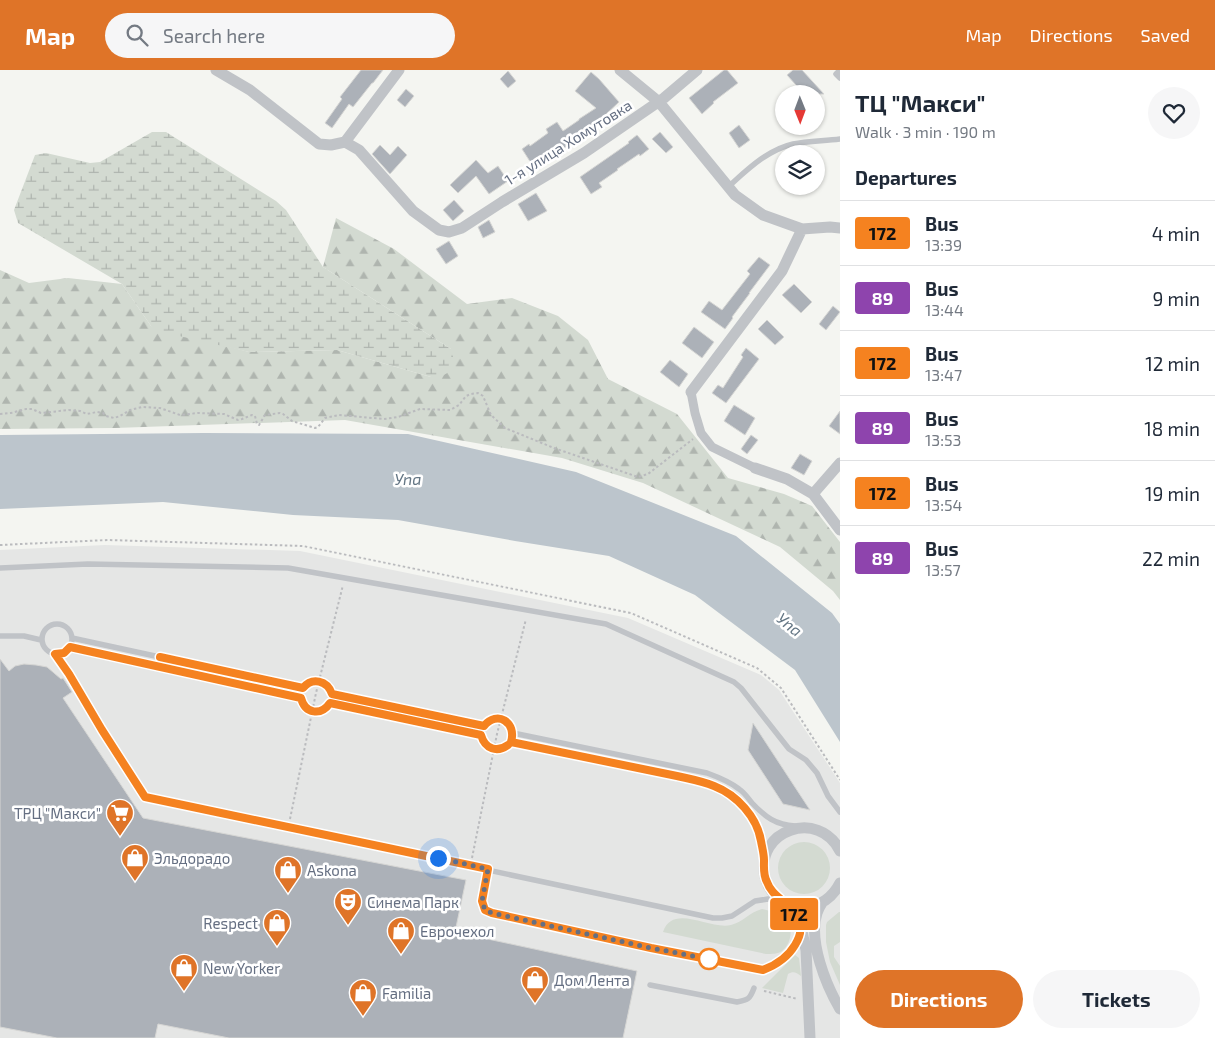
<!DOCTYPE html>
<html lang="en">
<head>
<meta charset="utf-8">
<style>
  :root { --surface:#fff; --page:#f6f6f7; --text:#1f2937; --muted:#747a83; --line:#e0e1e3; --accent:#df7428 }
  body { margin:0; font-family:"Exo 2",sans-serif; background:var(--page); color:var(--text); height:100vh; display:flex; flex-direction:column; font-size:19px; white-space:nowrap }
  * { box-sizing:border-box; margin:0 }
  p { font-size:16px; color:var(--muted) }
  .icon { flex:none; width:28px; height:28px; fill:none; stroke:currentColor; stroke-width:2; stroke-linecap:round; stroke-linejoin:round }
  .map { position:relative; flex:1; overflow:hidden }
  .sheet { display:flex; flex-direction:column; background:var(--surface); width:375px }
  .sheet>* { flex:none }
  .badge { padding:0 10px; border-radius:4px; font-size:18px; line-height:32px }
  .needle { width:32px; rotate:179deg }
  .fabs { position:absolute; left:775px; top:15px; display:grid; gap:10px }
  .fabs a { display:grid; place-items:center; width:50px; height:50px; border-radius:50%; background:var(--surface); box-shadow:0 1px 4px #0004; font-size:25px }
  .you { position:absolute; width:25px; height:25px; margin:-12px; border:4px solid #fff; border-radius:50%; background:#1a73e8; box-shadow:0 0 0 8px #1a73e833 }
  .map>.badge { position:absolute; translate:-50% -50%; box-shadow:0 0 0 2px #fff }
  h2 { padding:0 15px; font-size:19px; line-height:45px }
  .round { display:grid; place-items:center; flex:none; width:52px; height:52px; border-radius:26px; background:var(--page) }
  .summary { display:flex; align-items:center; justify-content:space-between; height:85px; padding:0 15px }
  h1 { font-size:24px; font-weight:700; line-height:38px }
  .cta { display:flex; gap:10px; margin-top:auto; padding:10px 15px }
  .cta a { flex:1; height:58px; border-radius:30px; background:var(--accent); color:#fff; font-size:20px; font-weight:700; line-height:58px; text-align:center }
  .cta a+a { background:var(--page); color:var(--text) }
  ul { padding:0; list-style:none }
  li { display:flex; align-items:center; gap:15px; height:65px; padding:0 15px; border-top:1px solid var(--line) }
  li div { flex:1 }
  li b { display:block; font-size:19px }
  li em { font-style:normal }
  li .badge { min-width:55px; font-weight:700; text-align:center }
  header { display:flex; align-items:center; gap:30px; box-sizing:border-box; height:70px; padding:0 25px; background:var(--accent); color:#fff }
  header strong { font-size:24px }
  nav { display:flex; gap:28px; margin-inline-start:auto; font-size:18px }
  .search { width:350px; height:45px; background:var(--page); display:flex; align-items:center; gap:12px; box-sizing:border-box; padding:0 18px; border-radius:28px; color:var(--muted); font-size:19px }
  main { display:flex; flex:1; min-height:0 }
  .map>svg:first-child { display:block }
  .built { fill:#e5e6e5 }
  .grass { fill:#d3dad1 }
  .forest { fill:url(#forest-firs) }
  .wetland { fill:url(#wetland-marsh) }
  .water { fill:#bcc5cc }
  .building { fill:#acb1b8; stroke:#d6d6d4 }
  .lines { fill:none; stroke-linecap:round; stroke-linejoin:round }
  .path { stroke:#babbbe; stroke-width:2; stroke-dasharray:2.5 2.5; stroke-linecap:butt }
  .service { stroke:#c0c3c7; stroke-width:5.5 }
  .pedestrian { stroke:#c0c3c7; stroke-width:9 }
  .minor { stroke:#c0c3c7; stroke-width:11 }
  .line-casing { stroke:#fff; stroke-width:11 }
  .line { stroke:#f58220; stroke-width:8 }
  .walk { stroke:#656f82; stroke-width:5; stroke-dasharray:0 9 }
  .stop-dot { fill:#fff; stroke:#f58220; stroke-width:2.5 }
  .labels { text-anchor:middle; dominant-baseline:central; stroke-width:5; stroke-linejoin:round; paint-order:stroke }
  .street-label { font-size:15px; fill:#656f82; stroke:#fff }
  .poi-label { font-size:15px; fill:#656f82; stroke:#fff; text-anchor:start }
  .water-label { font-size:16px; font-style:italic; fill:#657785; stroke:#fff }
</style>
</head>
<body>
<header>
<strong>Map</strong>
<div class="search"><svg class="icon" aria-label="search" viewBox="0 0 24 24"><circle cx="10" cy="10" r="6"/><path d="M15 15l6 6"/></svg>Search here</div>
<nav><a>Map</a><a>Directions</a><a>Saved</a></nav>
</header>
<main>
<div class="map">
<svg width="840" height="968" viewBox="0 0 840 968">
  <defs>
    <pattern id="forest-firs" width="22" height="20" patternUnits="userSpaceOnUse" patternTransform="scale(1.25)"><rect width="22" height="20" fill="#d3dad1"/><path d="M5 1l3.5 6h-7zM16 11l3.5 6h-7z" fill="#afb5af"/></pattern>
    <pattern id="wetland-marsh" width="20" height="14" patternUnits="userSpaceOnUse" patternTransform="scale(1.25)"><rect width="20" height="14" fill="#d3dad1"/><path d="M1 5h8M5 5V1M11 12h8M15 12V8" fill="none" stroke="#afb5af"/></pattern>
  </defs>
  <rect width="100%" height="100%" fill="#f4f5f1"/>
  <path class="built" d="M 105,475 L 300,481 L 628,548 L 761,605 L 779,620 L 840,713 L 840,968 L 0,968 L 0,480 Z"/>
  <path class="grass" d="M778 798a26 26 0 1 1 52 0a26 26 0 1 1-52 0Z
    M 762,839 C 771,841 782,844 787,852 C 794,860 790,875 782,881 C 778,884 772,884 766,884 L 663,862 C 673,833 709,860 731,855 C 743,852 750,842 762,839 Z
    M 839,842 L 840,842 L 840,872 L 834,876 L 834,887 L 840,896 L 840,915 L 830,892 L 826,872 L 826,855 L 827,852 Z
    M 795,885 L 799,888 L 801,906 C 796,902 793,901 788,904 L 783,923 L 762,918 Z"/>
  <path class="forest" d="M 336,148 L 394,179 L 467,234 L 512,228 L 558,246 L 588,270 L 608,309 L 677,344 L 728,408 L 784,424 L 812,436 L 840,472 L 840,530 L 833,521 L 780,477 L 643,413 L 562,388 L 345,350 L 115,358 L 0,359 L 0,200 L 29,213 L 68,208 L 122,214 L 151,256 L 249,282 L 337,280 L 431,307 L 451,279 L 323,197 Z"/>
  <path class="wetland" d="M 152,62 L 166,62 L 276,131 L 286,140 L 323,197 L 451,279 C 458,298 449,307 431,307 L 337,280 L 249,282 L 157,261 L 151,256 L 122,214 L 18,153 L 14,140 L 35,85 L 46,83 L 90,93 L 100,92 Z"/>
  <path class="water" d="M 204,363 L 408,364 L 576,402 L 736,466 L 832,543 L 840,554 L 840,672 L 795,600 L 695,525 L 609,486 L 515,471 L 398,450 L 293,445 L 163,432 L 0,439 L 0,365 Z"/>
  <path class="building" d="M 361,0 L 383,0 L 373,13 L 372,13 L 353,37 L 349,34 L 332,58 L 325,53 L 342,29 L 340,27 Z
    M 724,0 L 727,0 L 738,13 L 713,32 L 714,33 L 702,44 L 689,28 Z
    M 793,0 L 802,0 L 824,24 L 804,24 L 787,5 Z
    M 508,1 L 516,11 L 508,18 L 500,9 Z
    M 591,2 L 599,9 L 619,32 L 601,49 L 602,51 L 583,62 L 584,65 L 560,81 L 559,78 L 546,88 L 544,85 L 531,93 L 522,79 L 529,74 L 530,76 L 548,63 L 546,59 L 557,52 L 563,61 L 579,50 L 579,49 L 596,38 L 575,21 Z
    M 406,19 L 414,26 L 405,37 L 397,30 Z
    M 739,55 L 750,70 L 739,78 L 729,63 Z
    M 660,62 L 673,77 L 666,83 L 652,69 Z
    M 637,65 L 649,79 L 640,86 L 639,84 L 617,99 L 618,100 L 599,113 L 602,117 L 591,124 L 580,107 L 629,73 L 628,72 Z
    M 380,75 L 390,85 L 398,76 L 407,85 L 390,104 L 372,84 Z
    M 476,90 L 488,103 L 498,96 L 508,111 L 489,124 L 476,106 L 458,123 L 450,115 Z
    M 536,123 L 547,141 L 528,151 L 518,134 Z
    M 454,130 L 464,141 L 453,151 L 443,140 Z
    M 489,150 L 495,162 L 483,168 L 478,157 Z
    M 449,171 L 458,186 L 446,194 L 436,179 Z
    M 759,187 L 770,195 L 749,223 L 750,223 L 732,247 L 733,248 L 725,259 L 701,242 L 709,231 L 722,240 L 750,204 L 747,201 Z
    M 794,214 L 812,232 L 801,243 L 782,225 Z
    M 833,236 L 840,242 L 826,260 L 819,254 Z
    M 767,250 L 784,267 L 775,275 L 758,259 Z
    M 694,257 L 714,272 L 702,288 L 682,273 Z
    M 746,278 L 759,289 L 726,333 L 712,323 L 718,315 L 723,318 L 743,287 L 741,285 Z
    M 670,290 L 688,304 L 679,317 L 660,302 Z
    M 734,335 L 755,348 L 745,365 L 724,351 Z
    M 840,341 L 840,364 L 829,356 Z
    M 751,365 L 758,370 L 747,384 L 741,379 Z
    M 800,384 L 812,391 L 804,405 L 791,398 Z
    M 0,589 L 9,601 L 15,596 L 24,594 L 36,595 L 47,597 L 61,609 L 63,608 L 72,622 L 63,628 L 143,748 L 466,810 L 455,862 L 637,901 L 623,968 L 229,968 L 158,954 L 155,968 L 57,968 L 0,957 Z
    M 753,653 L 810,740 L 783,734 L 748,680 Z"/>
  <g class="lines">
    <path class="path" d="M 0,344 L 11,343 L 26,339 L 32,339 L 41,343 L 69,340 L 80,341 L 87,344 L 97,342 L 103,343 L 106,346 L 114,348 L 120,346 L 130,340 L 142,337 L 160,338 L 180,345 L 198,343 L 224,344 L 238,350 L 242,349 L 252,345 L 255,346 L 257,354 L 259,355 L 265,345 L 280,343 L 283,344 L 292,351 L 315,358 L 318,357 L 325,348 L 339,345 L 384,349 L 398,347 L 420,339 L 450,340 L 459,335 L 466,326 L 471,324 L 478,323 L 483,326 L 491,345 L 505,358 L 554,378 L 638,407 L 648,404 L 693,369
      M 0,475 L 108,470 L 303,476 L 631,543 L 757,598 L 781,618 L 840,710
      M 290,749 L 316,623 L 343,515
      M 472,788 L 497,664 L 526,549
      M 764,921 L 798,929"/>
    <path class="service" d="M 840,0 L 836,4 L 840,8
      M 728,117 C 747,100 767,80 793,74 C 808,71 825,71 840,69
      M 0,498 L 88,494 L 288,498 L 606,554 L 734,612 L 741,618 L 789,679 L 806,690 L 817,703 L 828,726 L 840,742
      M42 569a15 15 0 1 1 30 0a15 15 0 1 1-30 0Z
      M 0,566 L 24,566 L 41,570
      M 72,568 L 303,618
      M 70,577 L 301,628
      M 55,585 L 69,604 L 94,647 L 145,727 L 713,848 L 722,848 L 732,846 L 755,831 L 768,829 L 779,830
      M301 626a15 15 0 1 1 30 0a15 15 0 1 1-30 0Z
      M 332,624 L 483,656
      M 330,633 L 481,665
      M482 664a15 15 0 1 1 30 0a15 15 0 1 1-30 0Z
      M 513,663 L 707,703 C 718,707 729,711 739,719 C 744,722 748,728 752,733 C 765,747 776,755 795,756
      M 511,672 L 692,709 C 720,716 750,733 760,762 C 762,769 762,777 764,785
      M 488,799 L 482,831 L 485,841 L 492,843 L 651,878 L 763,900 C 780,894 794,881 800,863
      M 650,915 L 737,932 C 748,930 750,929 754,918"/>
    <path class="pedestrian" d="M 691,322 L 695,343 L 701,363 L 712,377 L 755,398"/>
    <path class="minor" d="M 216,0 L 250,20 L 319,74 L 331,75 L 345,72 L 359,80 L 413,141 L 439,160 L 449,162 L 462,158 L 502,132 L 584,83 L 664,28 L 697,0
      M 620,0 L 659,32 L 735,125 L 763,145 L 802,159 L 830,157 L 840,158
      M 345,72 L 399,0
      M 691,322 L 782,201 L 802,159
      M 755,398 L 787,409 L 813,424 L 840,460
      M 813,424 L 840,393
      M 840,781 C 819,738 754,760 765,807 C 767,814 771,821 776,826 C 784,833 793,837 804,837 C 820,837 833,827 840,813
      M 785,832 L 800,852 L 806,880 L 810,968
      M 822,833 C 820,836 818,840 817,843 C 808,871 826,915 840,939"/>
  </g>
  <g class="lines">
    <defs>
      <path id="line" d="M 160,587 L 303,618 C 312,607 327,610 332,624 L 484,656 C 497,640 517,652 511,672 L 677,706 C 690,709 702,711 714,716 C 737,725 757,747 761,771 C 762,777 764,784 764,790 C 764,798 763,805 767,812 C 770,821 777,826 784,832 C 787,834 789,838 791,841 C 801,854 804,860 795,875 C 788,887 776,895 763,900 L 651,878 L 492,843 L 485,840 L 482,831 L 488,799 L 145,727 L 102,660 L 69,604 L 55,584 L 64,583 L 70,577 L 301,628 C 305,644 321,646 330,633 L 481,665 C 485,679 497,683 508,675"/>
    </defs>
    <use href="#line" class="line-casing"/>
    <use href="#line" class="line"/>
    <path class="walk" d="M 438,788 L 488,799 L 482,831 L 485,840 L 492,843 L 651,878 L 709,889"/>
  </g>
  <defs>
    <symbol id="supermarket-pin" viewBox="-11 -11 22 30"><path d="M0 17L-7.5 6A9.5 9.5 0 1 1 7.5 6Z" fill="#df7428" stroke="#fff"/><path d="M-6-5.5h2.5l.6 2H6L4.5 2H-2.5L-4.4-4H-6ZM-1.5 3.2a1.3 1.3 0 1 0 .1 0ZM3 3.2a1.3 1.3 0 1 0 .1 0Z" fill="#fff"/></symbol>
    <symbol id="shop-pin" viewBox="-11 -11 22 30"><path d="M0 17L-7.5 6A9.5 9.5 0 1 1 7.5 6Z" fill="#df7428" stroke="#fff"/><path d="M-5-2.5h2.3a2.7 3.5 0 0 1 5.4 0H5L5.5 6h-11ZM-1.5-2.5h3a1.5 2.3 0 0 0-3 0Z" fill="#fff"/></symbol>
    <symbol id="theatre-pin" viewBox="-11 -11 22 30"><path d="M0 17L-7.5 6A9.5 9.5 0 1 1 7.5 6Z" fill="#df7428" stroke="#fff"/><path d="M-5-5.5Q0-4 5-5.5V0Q5 5 0 6Q-5 5-5 0ZM-3.3-2.5H-1v1.5H-3.3ZM1-2.5H3.3v1.5H1ZM-2.8 1Q0 5.5 2.8 1Z" fill="#fff"/></symbol>
  </defs>
  <g fill-rule="evenodd">
    <use href="#supermarket-pin" x="104" y="727" width="32" height="43"/>
    <use href="#shop-pin" x="119" y="772" width="32" height="43"/>
    <use href="#shop-pin" x="272" y="784" width="32" height="43"/>
    <use href="#theatre-pin" x="332" y="816" width="32" height="43"/>
    <use href="#shop-pin" x="261" y="837" width="32" height="43"/>
    <use href="#shop-pin" x="385" y="845" width="32" height="43"/>
    <use href="#shop-pin" x="168" y="882" width="32" height="43"/>
    <use href="#shop-pin" x="519" y="894" width="32" height="43"/>
    <use href="#shop-pin" x="347" y="907" width="32" height="43"/>
  </g>
  <circle class="stop-dot" cx="709" cy="889" r="10"/>
  <g class="labels">
    <g class="street-label">
      <text transform="translate(568 72) rotate(-32)">1-я улица Хомутовка</text>
    </g>
    <g class="poi-label">
      <text x="101" y="743" text-anchor="end">ТРЦ "Макси"</text>
      <text x="154" y="788">Эльдорадо</text>
      <text x="307" y="800">Askona</text>
      <text x="367" y="832">Синема Парк</text>
      <text x="258" y="853" text-anchor="end">Respect</text>
      <text x="420" y="861">Еврочехол</text>
      <text x="203" y="898">New Yorker</text>
      <text x="554" y="910">Дом Лента</text>
      <text x="382" y="923">Familia</text>
    </g>
    <g class="water-label">
      <text x="408" y="408">Упа</text>
      <text transform="translate(790 554) rotate(39)">Упа</text>
    </g>
  </g>
</svg>
<div class="fabs">
<a><svg class="needle" viewBox="-14 -14 28 28"><path d="M0-13l5 13h-10z" fill="#e53935"/><path d="M0 13l5-13h-10z" fill="#747a83"/></svg></a>
<a><svg class="icon" aria-label="layers" viewBox="0 0 24 24"><path d="M12 4l9 5-9 5-9-5zM3 14l9 5 9-5"/></svg></a>
</div>
<div class="you" style="left:438px;top:788px"></div>
<b class="badge" style="left:794px;top:844px;background:#f58220;color:#111">172</b>
</div>
<section class="sheet">
<div class="summary"><div><h1>ТЦ &quot;Макси&quot;</h1><p>Walk · 3 min · 190 m</p></div><a class="round"><svg class="icon" aria-label="heart" viewBox="0 0 24 24"><path d="M12 20l-8-8c-3-5 5-10 8-4 3-6 11-1 8 4z"/></svg></a></div>
<h2>Departures</h2>
<ul>
<li><span class="badge" style="background:#f58220;color:#111">172</span><div><b>Bus</b><p>13:39</p></div><em>4 min</em></li>
<li><span class="badge" style="background:#8e44ad;color:#fff">89</span><div><b>Bus</b><p>13:44</p></div><em>9 min</em></li>
<li><span class="badge" style="background:#f58220;color:#111">172</span><div><b>Bus</b><p>13:47</p></div><em>12 min</em></li>
<li><span class="badge" style="background:#8e44ad;color:#fff">89</span><div><b>Bus</b><p>13:53</p></div><em>18 min</em></li>
<li><span class="badge" style="background:#f58220;color:#111">172</span><div><b>Bus</b><p>13:54</p></div><em>19 min</em></li>
<li><span class="badge" style="background:#8e44ad;color:#fff">89</span><div><b>Bus</b><p>13:57</p></div><em>22 min</em></li>
</ul>
<div class="cta"><a>Directions</a><a>Tickets</a></div>
</section>
</main>
</body>
</html>
